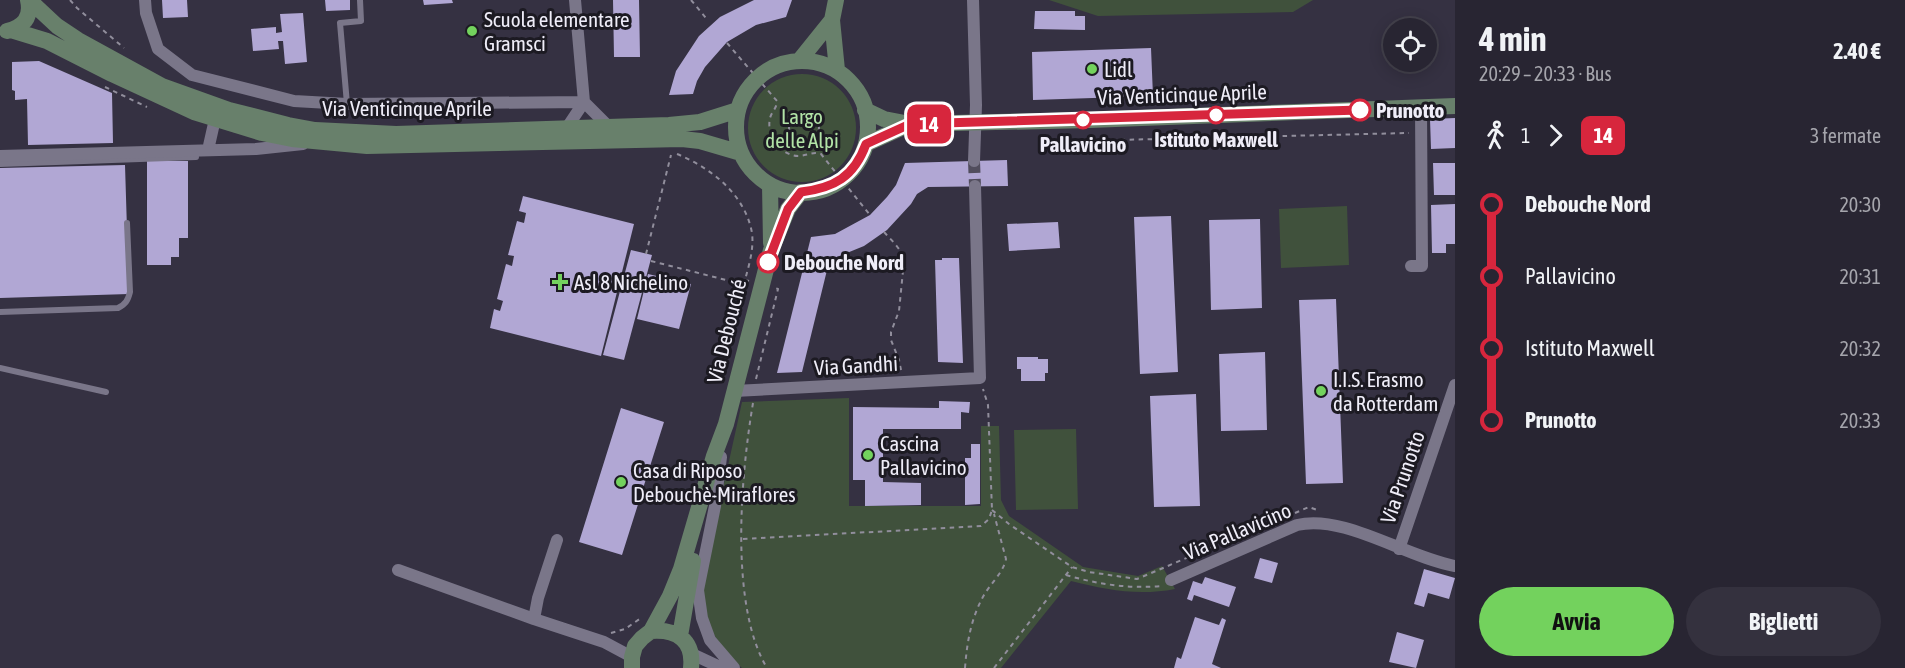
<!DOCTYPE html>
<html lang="it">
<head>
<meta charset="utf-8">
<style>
  :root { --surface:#282532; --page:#34313e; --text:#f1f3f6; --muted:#a5a5ac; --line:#44424d; --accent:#73d25d }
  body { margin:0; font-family:"Asap Condensed",sans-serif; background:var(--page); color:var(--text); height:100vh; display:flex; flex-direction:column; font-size:22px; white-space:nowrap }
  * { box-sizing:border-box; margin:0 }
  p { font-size:20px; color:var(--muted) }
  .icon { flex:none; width:33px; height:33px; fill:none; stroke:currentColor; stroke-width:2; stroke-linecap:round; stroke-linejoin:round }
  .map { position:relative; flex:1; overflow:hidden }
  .panel { display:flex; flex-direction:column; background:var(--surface); width:450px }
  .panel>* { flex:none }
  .badge { padding:0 12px; border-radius:9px; font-size:21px; line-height:39px }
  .controls { position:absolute; left:1383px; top:18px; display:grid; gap:12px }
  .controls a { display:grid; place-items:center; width:54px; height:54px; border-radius:50%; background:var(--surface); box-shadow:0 3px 15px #0003,0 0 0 2px var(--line); font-size:30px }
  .map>.badge { position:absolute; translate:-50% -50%; box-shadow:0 0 0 3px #fff }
  .legs { display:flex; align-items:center; gap:9px; height:66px; padding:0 24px; font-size:20px }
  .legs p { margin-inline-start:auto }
  .head { display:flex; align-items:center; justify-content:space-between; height:102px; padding:0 24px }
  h1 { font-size:33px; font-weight:700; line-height:45px }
  .primary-button { display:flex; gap:12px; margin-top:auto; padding:12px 24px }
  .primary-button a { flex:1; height:69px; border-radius:36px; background:var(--accent); color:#111; font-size:24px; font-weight:700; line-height:69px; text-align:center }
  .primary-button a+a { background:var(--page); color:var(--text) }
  ul { padding:0 24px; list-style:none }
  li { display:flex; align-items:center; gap:21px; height:72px; font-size:22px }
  li i { display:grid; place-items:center; width:9px; height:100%; margin:0 8px; background:currentColor }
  li i::after { content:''; width:15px; height:15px; margin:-8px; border:4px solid; border-radius:50%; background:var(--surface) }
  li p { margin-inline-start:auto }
  li:first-child i { background:linear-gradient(#0000 50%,currentColor 0) }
  li:last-child i { background:linear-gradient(currentColor 50%,#0000 0) }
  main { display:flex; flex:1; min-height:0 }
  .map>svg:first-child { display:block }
  .green { fill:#40513c }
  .building { fill:#b1a7d4 }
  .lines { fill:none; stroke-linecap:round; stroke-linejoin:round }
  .street-tunnel { stroke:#514d5d; stroke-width:12; stroke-dasharray:12 6; stroke-linecap:butt }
  .path { stroke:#918e9c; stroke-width:2; stroke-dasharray:4.5 4.5; stroke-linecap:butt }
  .lane { stroke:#7a7689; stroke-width:6 }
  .street { stroke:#7a7689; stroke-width:12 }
  .secondary { stroke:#68806b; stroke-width:16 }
  .line-1-casing { stroke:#fff; stroke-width:14 }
  .line-1 { stroke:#d7263d; stroke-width:9 }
  .poi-dot { fill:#73d25d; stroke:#1c1a22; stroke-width:2 }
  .stop-1-dot { fill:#fff; stroke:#d7263d; stroke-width:3 }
  .labels { text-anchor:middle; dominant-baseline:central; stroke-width:6; stroke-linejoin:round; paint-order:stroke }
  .poi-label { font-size:21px; fill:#efedf8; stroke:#1c1a22; text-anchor:start }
  .street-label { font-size:21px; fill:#efedf8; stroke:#1c1a22 }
  .stop-label { font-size:21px; font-weight:bold; fill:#efedf8; stroke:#1c1a22; text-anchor:start }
  .park-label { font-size:21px; fill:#b2e3a7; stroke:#1c1a22 }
</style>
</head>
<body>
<main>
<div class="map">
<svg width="1455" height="668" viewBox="0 0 1455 668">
  <rect width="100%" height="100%" fill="#353142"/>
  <path class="green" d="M 1049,0 L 1313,0 L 1293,12 L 1098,16 Z
    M748 128a54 54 0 1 1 108 0a54 54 0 1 1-108 0Z
    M 1347,206 L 1349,265 L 1281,268 L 1279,209 Z
    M 849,398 L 849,506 L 981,506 L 981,426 L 999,426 L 1001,500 L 1009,516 L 1083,567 L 1138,576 L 1162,566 L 1175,589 C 1139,596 1106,590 1071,581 L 1001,668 L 742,668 C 719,649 703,623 703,593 C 702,570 710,546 715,524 C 724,484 733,443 742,402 Z
    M 1076,429 L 1078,509 L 1016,510 L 1014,430 Z"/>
  <path class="building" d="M 162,0 L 187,0 L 188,17 L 163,18 Z
    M 325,0 L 350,0 L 350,10 L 326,11 Z
    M 423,0 L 452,0 L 453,3 L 424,5 Z
    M 613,0 L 639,0 L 640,57 L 614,57 Z
    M 754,0 L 792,0 L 786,17 L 756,25 L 727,42 L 705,67 L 697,81 L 693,94 L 669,95 L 676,71 L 699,36 L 720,17 Z
    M 1035,11 L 1075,11 L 1075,16 L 1085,16 L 1085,30 L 1034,29 Z
    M 303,13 L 307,62 L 285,64 L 283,41 L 278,41 L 279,49 L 253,51 L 251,29 L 276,27 L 276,33 L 282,32 L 280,14 Z
    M 1151,48 L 1153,96 L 1033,100 L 1032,52 Z
    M 39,61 L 112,93 L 113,143 L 28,145 L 27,99 L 15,100 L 15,91 L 12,90 L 12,62 Z
    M 1455,118 L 1455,148 L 1431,149 L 1430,119 Z
    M 1007,160 L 1008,186 L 928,187 L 917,194 L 911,204 L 887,230 L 864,246 L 837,257 L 828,266 L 802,372 L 777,373 L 811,237 L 835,234 L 870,215 L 887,197 L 896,185 L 905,163 Z
    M 147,161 L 188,161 L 188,238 L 179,238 L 179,257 L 171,257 L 171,265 L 147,265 Z
    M 1433,163 L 1455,163 L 1455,195 L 1434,195 Z
    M 125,165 L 129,294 L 0,298 L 0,168 Z
    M 523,196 L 634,224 L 601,356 L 490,328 L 494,309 L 500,311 L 503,301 L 497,299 L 506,264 L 512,266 L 514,256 L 508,255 L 517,221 L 524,223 L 526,213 L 519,211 Z
    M 1455,204 L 1455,244 L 1446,244 L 1446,253 L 1432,253 L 1431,205 Z
    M 1171,216 L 1178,372 L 1140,374 L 1134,217 Z
    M 1260,219 L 1262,308 L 1211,310 L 1209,220 Z
    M 1058,222 L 1060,248 L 1009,251 L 1007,224 Z
    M 631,250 L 652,255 L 624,360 L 603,355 Z
    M 942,258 L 959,258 L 963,363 L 938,362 L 935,260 L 942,260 Z
    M 648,274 L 691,284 L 679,329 L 637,319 Z
    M 1336,299 L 1343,483 L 1306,484 L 1299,300 Z
    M 1265,352 L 1267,430 L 1221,431 L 1219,354 Z
    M 1017,357 L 1038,357 L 1038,359 L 1048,359 L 1048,373 L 1045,373 L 1045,381 L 1021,381 L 1021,369 L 1017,369 Z
    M 1196,394 L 1200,506 L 1154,507 L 1150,396 Z
    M 939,401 L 970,402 L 969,413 L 961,412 L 961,429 L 883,429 L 883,482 L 921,483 L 921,505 L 865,506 L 865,480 L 853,480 L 853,407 L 939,408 Z
    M 621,408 L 664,422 L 622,555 L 579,542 Z
    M 971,444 L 980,444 L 980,504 L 965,505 L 965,458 L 971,458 Z
    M 1260,558 L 1278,563 L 1272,583 L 1254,578 Z
    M 1424,569 L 1455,578 L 1449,599 L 1428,593 L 1424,607 L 1414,604 Z
    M 1205,577 L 1236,587 L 1229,607 L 1194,595 L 1192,601 L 1187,599 L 1193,581 L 1202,584 Z
    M 1195,617 L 1219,625 L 1222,618 L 1226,620 L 1212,664 L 1221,668 L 1174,668 L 1177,657 L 1181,659 Z
    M 1397,632 L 1424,640 L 1416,668 L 1389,662 Z"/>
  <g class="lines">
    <path class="street-tunnel" d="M 974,161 L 975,186"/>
    <path class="path" d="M 70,0 L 77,8 L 124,48
      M 691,0 L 706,18
      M 727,43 L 777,101 C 777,108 772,111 770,118 C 766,136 780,155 798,156 C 806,156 813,151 821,154 L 870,215
      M 105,87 L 147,107
      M789 127a15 15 0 1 1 30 0a15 15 0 1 1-30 0Z
      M 775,144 L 790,135
      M 1068,151 L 1090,144 L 1117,140 L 1409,133
      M 677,154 C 711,168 745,194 752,233 C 754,249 749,265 745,280 L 749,281
      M 884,232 C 892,241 902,249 904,261 L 899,311 L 891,332 L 891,340 L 899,360 L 901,370
      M 646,254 L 671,155
      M 651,261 L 730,281
      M 756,379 L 778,289 L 775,288
      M 753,403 C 741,474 729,605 767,668
      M 992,510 L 1009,524 L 1072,567 L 1089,572 L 1137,579 L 1215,546
      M 1295,513 L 1309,507 L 1320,511
      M 743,539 L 981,526 L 989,519 L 992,510 L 988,405 L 983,389
      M 1066,575 C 1097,584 1128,589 1161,586
      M 611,633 L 625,629 L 641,618
      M 965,668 C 967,642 971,618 984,595 C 991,583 1003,573 1006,559 L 994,514
      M 994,668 L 1072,567"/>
    <path class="lane" d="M 347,104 L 340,23 L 361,21 L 360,0
      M 0,164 L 196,157 L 195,150
      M 0,312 L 118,308 C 126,304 128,300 130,292 L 127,223
      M 0,368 L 106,392"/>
    <path class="street" d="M 145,0 L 146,13 L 158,49 L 192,75 L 294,101 L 347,104 L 584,102
      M 575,0 L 584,102
      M 973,0 L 976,105 L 974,161
      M 584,102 L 609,127
      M 566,129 L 584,102
      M 208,150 L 215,119
      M 0,156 L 256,149 L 303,144
      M 1411,266 L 1422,266 L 1421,107
      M 734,391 L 980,378 L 975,186
      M 721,457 L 715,506 L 698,590 L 702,618 L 710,640 L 734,668
      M 557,540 L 538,598 L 534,619 L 604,642 L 632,657
      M 1399,549 L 1455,385
      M 398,570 L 534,619
      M 1171,580 L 1297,525 C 1345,514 1405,557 1455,566
      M 692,654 L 722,668"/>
    <path class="secondary" d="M 29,0 L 57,26 L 78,40 L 162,86 L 229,110 L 288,125 L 315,130 L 396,134 L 669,125 L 700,122 L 738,110
      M 836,0 L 832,20 L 837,70
      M 11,30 L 47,41 L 112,74 L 194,112 L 262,133 L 292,139 L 367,146 L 682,139 L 700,141 L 741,153
      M 7,31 C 23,27 32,18 28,0
      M 799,61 L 832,20
      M736 127a66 66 0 1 1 132 0a66 66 0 1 1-132 0Z
      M 865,110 L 884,119 L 910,124 L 1090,120 L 1455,106
      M 866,144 L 910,124
      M 770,185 L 771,243
      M 651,631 C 678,629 694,641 691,668
      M 680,636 L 693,561
      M 632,668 L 632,657 L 635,646 L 642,638 L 651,631 L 670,596 L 681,569 L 714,456 L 726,424 L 771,250 L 788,209 L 801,192"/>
  </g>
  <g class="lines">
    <defs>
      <path id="line-1" d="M 768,262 L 788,209 L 801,192 C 834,188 854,177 866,144 L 910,124 L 1360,110"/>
    </defs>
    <use href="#line-1" class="line-1-casing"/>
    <use href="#line-1" class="line-1"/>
  </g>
  <g class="poi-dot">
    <circle cx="472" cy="31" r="6"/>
    <circle cx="1092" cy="69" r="6"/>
    <path d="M557 273h6v6h6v6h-6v6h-6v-6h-6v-6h6z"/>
    <circle cx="1321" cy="391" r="6"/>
    <circle cx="868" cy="455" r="6"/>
    <circle cx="621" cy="482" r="6"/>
  </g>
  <g class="stop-1-dot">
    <circle cx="1360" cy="110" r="10"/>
    <circle cx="1216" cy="115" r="8"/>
    <circle cx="1083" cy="120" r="8"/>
    <circle cx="768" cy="262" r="10"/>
  </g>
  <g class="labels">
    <g class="poi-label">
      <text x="484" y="19">Scuola elementare<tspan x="484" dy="24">Gramsci</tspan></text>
      <text x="1104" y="69">Lidl</text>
      <text x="574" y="282">Asl 8 Nichelino</text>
      <text x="1333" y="379">I.I.S. Erasmo<tspan x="1333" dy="24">da Rotterdam</tspan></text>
      <text x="880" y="443">Cascina<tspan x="880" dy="24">Pallavicino</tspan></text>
      <text x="633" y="470">Casa di Riposo<tspan x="633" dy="24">Debouchè-Miraflores</tspan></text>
    </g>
    <g class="street-label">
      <text transform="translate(1182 94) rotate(-2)">Via Venticinque Aprile</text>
      <text x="407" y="108">Via Venticinque Aprile</text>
      <text transform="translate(726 331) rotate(-76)">Via Debouché</text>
      <text transform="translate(856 365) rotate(-3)">Via Gandhi</text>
      <text transform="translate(1402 477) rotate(-71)">Via Prunotto</text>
      <text transform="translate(1237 531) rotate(-23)">Via Pallavicino</text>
    </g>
    <g class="stop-label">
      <text x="1376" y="110">Prunotto</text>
      <text x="1216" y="139" text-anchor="middle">Istituto Maxwell</text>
      <text x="1083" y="144" text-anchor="middle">Pallavicino</text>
      <text x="784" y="262">Debouche Nord</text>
    </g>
    <g class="park-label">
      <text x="802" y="116">Largo<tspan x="802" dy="24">delle Alpi</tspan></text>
    </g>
  </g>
</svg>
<div class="controls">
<a><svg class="icon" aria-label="locate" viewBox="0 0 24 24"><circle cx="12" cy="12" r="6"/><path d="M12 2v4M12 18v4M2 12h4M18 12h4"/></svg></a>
</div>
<b class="badge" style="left:929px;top:124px;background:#d7263d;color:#fff">14</b>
</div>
<section class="panel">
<div class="head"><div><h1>4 min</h1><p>20:29 – 20:33 · Bus</p></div><b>2.40 €</b></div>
<div class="legs"><svg class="icon" aria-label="walk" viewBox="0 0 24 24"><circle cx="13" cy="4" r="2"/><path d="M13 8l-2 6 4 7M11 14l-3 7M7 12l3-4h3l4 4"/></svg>1<svg class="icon" aria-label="forward" viewBox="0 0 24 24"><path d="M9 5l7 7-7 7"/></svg><b class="badge" style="background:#d7263d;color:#fff">14</b><p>3 fermate</p></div>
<ul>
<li><i style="color:#d7263d"></i><b>Debouche Nord</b><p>20:30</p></li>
<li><i style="color:#d7263d"></i><span>Pallavicino</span><p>20:31</p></li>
<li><i style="color:#d7263d"></i><span>Istituto Maxwell</span><p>20:32</p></li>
<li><i style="color:#d7263d"></i><b>Prunotto</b><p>20:33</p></li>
</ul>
<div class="primary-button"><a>Avvia</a><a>Biglietti</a></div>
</section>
</main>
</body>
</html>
